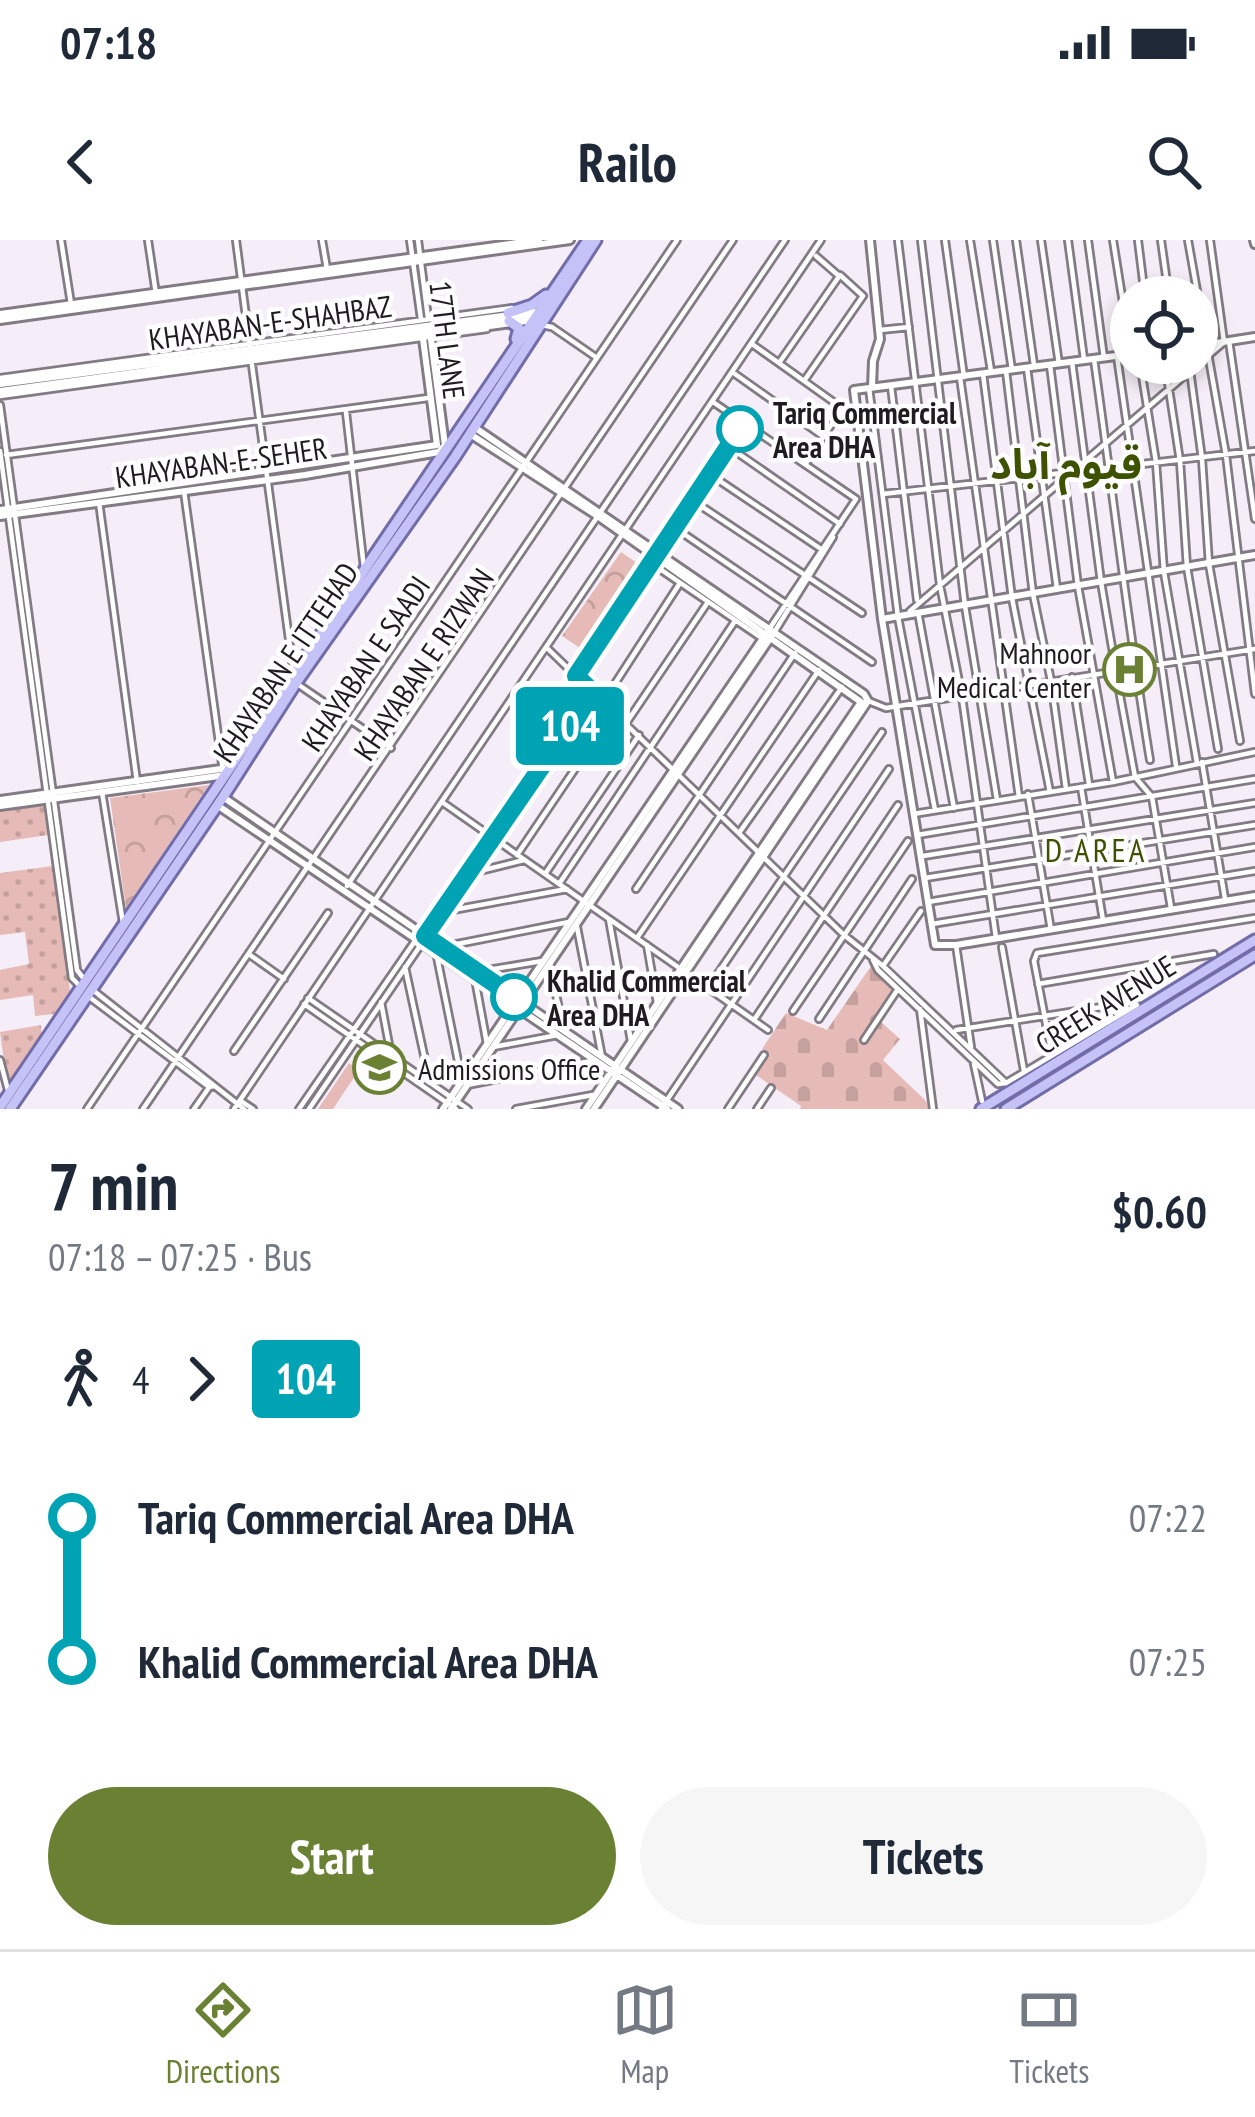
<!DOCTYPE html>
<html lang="en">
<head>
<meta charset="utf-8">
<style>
  :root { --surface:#fff; --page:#f6f6f7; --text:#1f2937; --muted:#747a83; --line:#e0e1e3; --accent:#6a8134 }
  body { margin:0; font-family:"PT Sans Narrow","Noto Sans Arabic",sans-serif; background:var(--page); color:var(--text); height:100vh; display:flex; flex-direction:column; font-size:45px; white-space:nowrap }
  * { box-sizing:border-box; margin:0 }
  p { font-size:39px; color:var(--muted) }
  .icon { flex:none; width:66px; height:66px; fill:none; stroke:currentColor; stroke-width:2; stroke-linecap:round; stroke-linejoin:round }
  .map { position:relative; height:869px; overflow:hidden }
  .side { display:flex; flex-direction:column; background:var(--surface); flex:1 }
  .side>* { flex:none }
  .badge { padding:0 24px; border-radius:9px; font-size:42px; line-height:78px }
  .controls { position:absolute; left:1110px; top:36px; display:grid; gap:24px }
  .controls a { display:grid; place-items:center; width:108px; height:108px; border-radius:50%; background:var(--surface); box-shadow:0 6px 18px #0003; font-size:60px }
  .map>.badge { position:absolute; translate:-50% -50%; box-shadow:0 0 0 6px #fff }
  .legs { display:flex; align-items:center; gap:18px; height:132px; padding:0 48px; font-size:39px }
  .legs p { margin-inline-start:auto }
  .headline { display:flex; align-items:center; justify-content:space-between; height:204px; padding:0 48px }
  h1 { font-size:66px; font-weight:800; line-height:90px }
  .cta { display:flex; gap:24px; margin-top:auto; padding:24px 48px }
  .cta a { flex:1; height:138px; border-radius:72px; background:var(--accent); color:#fff; font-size:48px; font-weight:800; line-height:138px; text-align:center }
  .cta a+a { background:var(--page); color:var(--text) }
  ul { padding:0 48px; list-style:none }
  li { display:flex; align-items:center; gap:42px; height:144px; font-size:45px }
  li i { display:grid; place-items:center; width:18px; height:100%; margin:0 15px; background:currentColor }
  li i::after { content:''; width:30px; height:30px; margin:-15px; border:9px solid; border-radius:50%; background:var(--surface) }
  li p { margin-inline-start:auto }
  li:first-child i { background:linear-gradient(#0000 50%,currentColor 0) }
  li:last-child i { background:linear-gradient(currentColor 50%,#0000 0) }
  .status { display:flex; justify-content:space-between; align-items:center; height:84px; padding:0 60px; background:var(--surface); direction:ltr }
  .status svg { height:33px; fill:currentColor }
  header { display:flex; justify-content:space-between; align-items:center; height:156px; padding:0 48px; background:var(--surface); font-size:54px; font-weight:800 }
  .menu { display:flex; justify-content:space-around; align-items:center; height:168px; border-top:3px solid var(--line); background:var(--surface); font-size:33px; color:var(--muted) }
  .menu a { display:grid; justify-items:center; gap:6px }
  .menu .active { color:var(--accent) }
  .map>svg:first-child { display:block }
  .grass { fill:#e6bbb7 }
  .forest { fill:url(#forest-crowns) }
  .cemetery { fill:url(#cemetery-stones) }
  .garden { fill:url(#garden-dots) }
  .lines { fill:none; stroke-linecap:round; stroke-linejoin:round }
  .minor-casing { stroke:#827b84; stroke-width:10 }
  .tertiary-casing { stroke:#827b84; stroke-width:12 }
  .secondary-casing { stroke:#827b84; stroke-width:14 }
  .primary-casing { stroke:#726da9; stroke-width:15 }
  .minor { stroke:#fff; stroke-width:4.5 }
  .tertiary { stroke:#fff; stroke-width:6 }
  .secondary { stroke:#fff; stroke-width:8 }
  .primary { stroke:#c5c2f8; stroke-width:9 }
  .line-1-casing { stroke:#fff; stroke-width:27 }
  .line-1 { stroke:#00a3b4; stroke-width:18 }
  .stop-1-dot { fill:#fff; stroke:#00a3b4; stroke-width:6 }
  .labels { text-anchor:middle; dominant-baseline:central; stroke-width:9; stroke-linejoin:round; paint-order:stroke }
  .street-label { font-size:30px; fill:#1f1c1f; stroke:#fefdff }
  .stop-label { font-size:30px; font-weight:bold; fill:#1f1c1f; stroke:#fefdff; text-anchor:start }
  .poi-label { font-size:30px; fill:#1f1c1f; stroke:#fefdff; text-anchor:end }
  .neighbourhood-label { font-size:33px; letter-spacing:3px; fill:#3e5100; stroke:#fefdff }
  .district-label { font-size:42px; font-weight:bold; fill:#3e5100; stroke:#fefdff }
</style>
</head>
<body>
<div class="status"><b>07:18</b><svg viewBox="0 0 49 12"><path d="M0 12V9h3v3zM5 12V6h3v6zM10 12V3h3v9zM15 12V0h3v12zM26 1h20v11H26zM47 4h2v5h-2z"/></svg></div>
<header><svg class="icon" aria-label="back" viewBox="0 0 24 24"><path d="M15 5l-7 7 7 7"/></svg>Railo<svg class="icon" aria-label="search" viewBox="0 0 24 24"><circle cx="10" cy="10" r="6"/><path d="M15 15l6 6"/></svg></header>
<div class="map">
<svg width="1255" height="869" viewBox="0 0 1255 869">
  <defs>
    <pattern id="forest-crowns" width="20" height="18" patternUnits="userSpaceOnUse" patternTransform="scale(3)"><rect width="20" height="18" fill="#e6bbb7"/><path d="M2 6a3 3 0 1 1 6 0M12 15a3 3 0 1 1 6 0" fill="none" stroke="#c5a09d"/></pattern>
    <pattern id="cemetery-stones" width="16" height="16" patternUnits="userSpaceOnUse" patternTransform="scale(3)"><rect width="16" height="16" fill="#e6bbb7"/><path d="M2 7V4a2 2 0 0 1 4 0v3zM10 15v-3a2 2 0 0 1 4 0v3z" fill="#c5a09d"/></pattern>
    <pattern id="garden-dots" width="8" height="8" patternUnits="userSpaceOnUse" patternTransform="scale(3)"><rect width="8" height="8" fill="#e6bbb7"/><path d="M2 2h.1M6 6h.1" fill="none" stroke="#c5a09d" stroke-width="1.8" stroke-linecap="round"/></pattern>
  </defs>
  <rect width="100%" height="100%" fill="#f5edf7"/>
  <path class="grass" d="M 349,823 L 359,830 L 333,869 L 318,869 Z"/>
  <path class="forest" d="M 621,312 L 640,325 L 583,410 L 562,396 Z
    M 209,545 L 126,668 L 110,558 Z"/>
  <path class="cemetery" d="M 871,726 L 895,750 L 863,800 L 867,802 L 880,781 L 900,799 L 883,820 L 926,861 L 929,869 L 800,869 L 801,866 L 756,835 L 769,814 L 762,809 L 786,773 L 827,790 Z"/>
  <path class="garden" d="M 44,565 L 48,595 L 0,602 L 0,571 Z
    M 53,626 L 70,751 L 54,774 L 35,776 L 33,755 L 0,760 L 0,730 L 29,724 L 25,692 L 0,695 L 0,633 Z
    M 41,785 L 42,798 L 8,850 L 0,792 Z"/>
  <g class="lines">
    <defs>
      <path id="minor" d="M 61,0 L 71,64
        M 148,0 L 156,54
        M 236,0 L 250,107
        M 322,0 L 327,29
        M 410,0 L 421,79
        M 418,0 L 428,78
        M 898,0 L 940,345 L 962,457 L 996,698
        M 921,0 L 965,366 L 997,560
        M 945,0 L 964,137
        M 970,0 L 991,131
        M 993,0 L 1012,130
        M 1016,0 L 1034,125
        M 1041,0 L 1059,124
        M 1068,0 L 1084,119
        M 1088,0 L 1104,118
        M 1113,0 L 1131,113
        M 1138,0 L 1145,57
        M 1161,0 L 1169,57
        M 1188,0 L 1226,215 L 1255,454
        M 816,16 L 839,36
        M 541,85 L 552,87 L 597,118
        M 880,90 L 909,87
        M 1229,101 L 1255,279
        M 752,104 L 842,168 L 807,222
        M 1117,116 L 1176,526
        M 1094,119 C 1113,253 1128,387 1150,520
        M 1072,122 L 1101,342 L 1121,461 L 1135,537 L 1152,557 L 1171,668
        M 779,123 L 840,35 L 863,56 L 804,141
        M 1140,123 L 1156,222 L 1164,332 L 1197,523
        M 1165,123 L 1180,221 L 1187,327 L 1218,509
        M 1189,123 L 1202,219 L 1209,324 L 1240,501
        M 252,125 L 293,429
        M 1050,125 L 1078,346 L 1113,542
        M 1027,128 L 1057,349
        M 1006,131 L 1033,354 L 1051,441 L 1066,549
        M 735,134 L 824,197
        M 983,134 L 1012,358 L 1050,552
        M 960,137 L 1019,557
        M 0,138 L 512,68
        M 891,146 L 917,360
        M 869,148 L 898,377 L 935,570
        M 0,156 L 487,89
        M 713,162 L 856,259 L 770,388
        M 0,165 L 77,730 L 84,739
        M 346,172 L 364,328
        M 729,207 L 840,284
        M 0,211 L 72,738 L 81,747
        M 6,215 L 428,158
        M 1073,232 L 1255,211
        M 711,235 L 821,309
        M 184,251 L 223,531
        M 883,254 L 1062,233
        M 692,260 L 862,373
        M 99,262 L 137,542
        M 678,290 L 872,422
        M 654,325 L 763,399
        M 910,371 L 1224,102 L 1210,0
        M 918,372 L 954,568
        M 775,391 L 833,297
        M 546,407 L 844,695 L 883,726 L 1006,843
        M 572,432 L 740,183
        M 576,436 L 745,183
        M 1072,437 L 1089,544
        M 296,443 L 391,508
        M 605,459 L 680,343
        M 866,460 L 886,468 L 1255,409
        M 627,482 L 708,362
        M 1202,522 L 1225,659
        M 1081,547 L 1103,680
        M 102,552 L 123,683
        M 1028,554 L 1051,690
        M 442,562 L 768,790
        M 913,574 L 1113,542 L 1255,512
        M 739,593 L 842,447
        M 917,595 L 1255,539
        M 517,615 L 614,471
        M 923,616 L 1255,563
        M 472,633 L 524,620
        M 545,634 L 639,495
        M 925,638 L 1255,585
        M 559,644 L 735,381
        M 347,646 L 785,0
        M 636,649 L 795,413
        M 928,662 L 1255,607
        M 442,672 L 567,649
        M 609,679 L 631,801
        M 932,684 L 1255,631
        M 577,687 L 602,817
        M 637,698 L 819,430
        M 647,705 L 657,763
        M 956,705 L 971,807
        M 442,707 L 569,682
        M 1002,707 L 1024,831
        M 436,712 L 462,841
        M 250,715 L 284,739
        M 873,720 L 878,730 L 998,844 L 1006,843
        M 550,724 L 563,789
        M 883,726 L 921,671
        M 405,727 L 430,843
        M 476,732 L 542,721
        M 475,739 L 487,804
        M 1038,744 L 1214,714
        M 708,748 L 882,492
        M 94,751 L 244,869
        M 88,756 L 209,847 L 214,846
        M 308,758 L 468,869
        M 381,762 L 391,815
        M 304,764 L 456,869
        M 920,769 L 933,869
        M 793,771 L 908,601
        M 1072,772 L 1078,799
        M 819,779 L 912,639
        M 754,780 L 898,565
        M 956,790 L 1133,762 L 1137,765
        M 864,800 L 898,749
        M 493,807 L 558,795
        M 234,811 L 328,673
        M 1052,815 L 1034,721 L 1037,713 L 1255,678
        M 0,820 L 9,854
        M 974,824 L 982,861
        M 1006,843 L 1135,766
        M 467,845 L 591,821
        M 241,861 L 253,869
        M 87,869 L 677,0
        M 143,869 L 733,0
        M 194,869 L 208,849
        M 234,869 L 821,0
        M 299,869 L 589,449
        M 309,869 L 593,452
        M 516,869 L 593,855
        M 661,869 L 889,529
        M 728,869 L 764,815
        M 757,869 L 771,848"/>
      <path id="tertiary" d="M 870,0 L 880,99 L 873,121 L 872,147
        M 1254,0 L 1255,4
        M 0,74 L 539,0
        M 0,80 L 570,0
        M 422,91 L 437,205
        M 1197,106 L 1255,97
        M 1131,114 L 854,150 L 882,379 L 935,705 L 956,705 L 1255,656
        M 474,187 L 864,454 L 868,461 L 594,869
        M 470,194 L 599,277 L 861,462 L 586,869
        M 0,270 L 437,205
        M 0,276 L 305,235 L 439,212 L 445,205 L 430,92
        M 882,379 L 1255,315
        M 223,557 L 678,869
        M 0,560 L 228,528
        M 217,565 L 667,869
        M 0,566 L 226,535
        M 443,869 L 768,391
        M 451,869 L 773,394"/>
      <path id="secondary" d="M 0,143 L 540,72
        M 0,152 L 533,79"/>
      <path id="primary" d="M 508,73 L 532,65 L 546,55
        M 509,81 L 519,88 L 516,99
        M 0,867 L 588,0
        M 10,869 L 223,557 L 296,443 L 455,217 L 596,0
        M 981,869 L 1255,700
        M 1006,869 L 1255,715"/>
    </defs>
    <use href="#minor" class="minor-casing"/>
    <use href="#tertiary" class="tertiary-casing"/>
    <use href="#secondary" class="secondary-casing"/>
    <use href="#primary" class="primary-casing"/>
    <use href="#minor" class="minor"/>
    <use href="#tertiary" class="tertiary"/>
    <use href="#secondary" class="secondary"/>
    <use href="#primary" class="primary"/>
  </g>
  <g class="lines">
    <defs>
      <path id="line-1" d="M 514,757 L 425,696 L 593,452 L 576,436 L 740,189"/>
    </defs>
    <use href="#line-1" class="line-1-casing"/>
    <use href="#line-1" class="line-1"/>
  </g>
  <defs>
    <symbol id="hospital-ring" viewBox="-11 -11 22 22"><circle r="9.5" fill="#fefdff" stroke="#6a8134" stroke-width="1.5"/><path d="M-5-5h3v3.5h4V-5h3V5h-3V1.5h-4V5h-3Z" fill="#6a8134"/></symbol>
    <symbol id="university-ring" viewBox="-11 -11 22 22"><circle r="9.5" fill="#fefdff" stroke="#6a8134" stroke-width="1.5"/><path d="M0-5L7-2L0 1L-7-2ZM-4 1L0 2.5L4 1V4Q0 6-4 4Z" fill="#6a8134"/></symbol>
  </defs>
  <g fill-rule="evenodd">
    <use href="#hospital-ring" x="1100" y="400" width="59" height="59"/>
    <use href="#university-ring" x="350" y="798" width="59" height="59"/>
  </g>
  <g class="stop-1-dot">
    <circle cx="740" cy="189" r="21"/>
    <circle cx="514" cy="757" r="21"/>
  </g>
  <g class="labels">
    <g class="street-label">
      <text transform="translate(270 82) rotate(-8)">KHAYABAN-E-SHAHBAZ</text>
      <text transform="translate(448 100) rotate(83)">17TH LANE</text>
      <text transform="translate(221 222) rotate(-8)">KHAYABAN-E-SEHER</text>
      <text transform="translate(285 422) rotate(-56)">KHAYABAN E ITTEHAD</text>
      <text transform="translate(365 423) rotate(-56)">KHAYABAN E SAADI</text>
      <text transform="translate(423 424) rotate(-56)">KHAYABAN E RIZWAN</text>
      <text transform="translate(1105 764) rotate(-32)">CREEK AVENUE</text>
    </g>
    <g class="stop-label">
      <text x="773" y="172">Tariq Commercial<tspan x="773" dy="34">Area DHA</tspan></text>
      <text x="547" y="740">Khalid Commercial<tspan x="547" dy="34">Area DHA</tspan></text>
    </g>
    <g class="poi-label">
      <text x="1091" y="412">Mahnoor<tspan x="1091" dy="34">Medical Center</tspan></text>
      <text x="418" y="828" text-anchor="start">Admissions Office</text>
    </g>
    <g class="neighbourhood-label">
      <text x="1096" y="609">D AREA</text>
    </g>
    <g class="district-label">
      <text x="1066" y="223">قیوم آباد</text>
    </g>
  </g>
</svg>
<div class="controls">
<a><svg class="icon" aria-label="locate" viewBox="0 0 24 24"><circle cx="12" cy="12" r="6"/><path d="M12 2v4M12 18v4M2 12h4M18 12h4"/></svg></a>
</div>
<b class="badge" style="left:570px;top:486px;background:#00a3b4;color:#fff">104</b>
</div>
<section class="side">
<div class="headline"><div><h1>7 min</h1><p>07:18 – 07:25 · Bus</p></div><b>$0.60</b></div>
<div class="legs"><svg class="icon" aria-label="walk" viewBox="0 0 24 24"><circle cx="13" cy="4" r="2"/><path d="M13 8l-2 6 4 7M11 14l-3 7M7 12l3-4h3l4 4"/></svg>4<svg class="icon" aria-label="forward" viewBox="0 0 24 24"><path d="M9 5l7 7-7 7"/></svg><b class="badge" style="background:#00a3b4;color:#fff">104</b></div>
<ul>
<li><i style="color:#00a3b4"></i><b>Tariq Commercial Area DHA</b><p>07:22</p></li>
<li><i style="color:#00a3b4"></i><b>Khalid Commercial Area DHA</b><p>07:25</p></li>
</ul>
<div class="cta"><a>Start</a><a>Tickets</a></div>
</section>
<nav class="menu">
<a class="active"><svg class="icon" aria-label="directions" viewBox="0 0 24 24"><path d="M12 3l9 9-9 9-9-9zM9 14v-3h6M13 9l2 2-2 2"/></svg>Directions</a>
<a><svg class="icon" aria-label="map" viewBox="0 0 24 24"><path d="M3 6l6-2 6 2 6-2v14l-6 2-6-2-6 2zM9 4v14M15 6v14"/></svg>Map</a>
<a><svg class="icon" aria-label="tickets" viewBox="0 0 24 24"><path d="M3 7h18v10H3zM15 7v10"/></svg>Tickets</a>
</nav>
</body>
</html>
